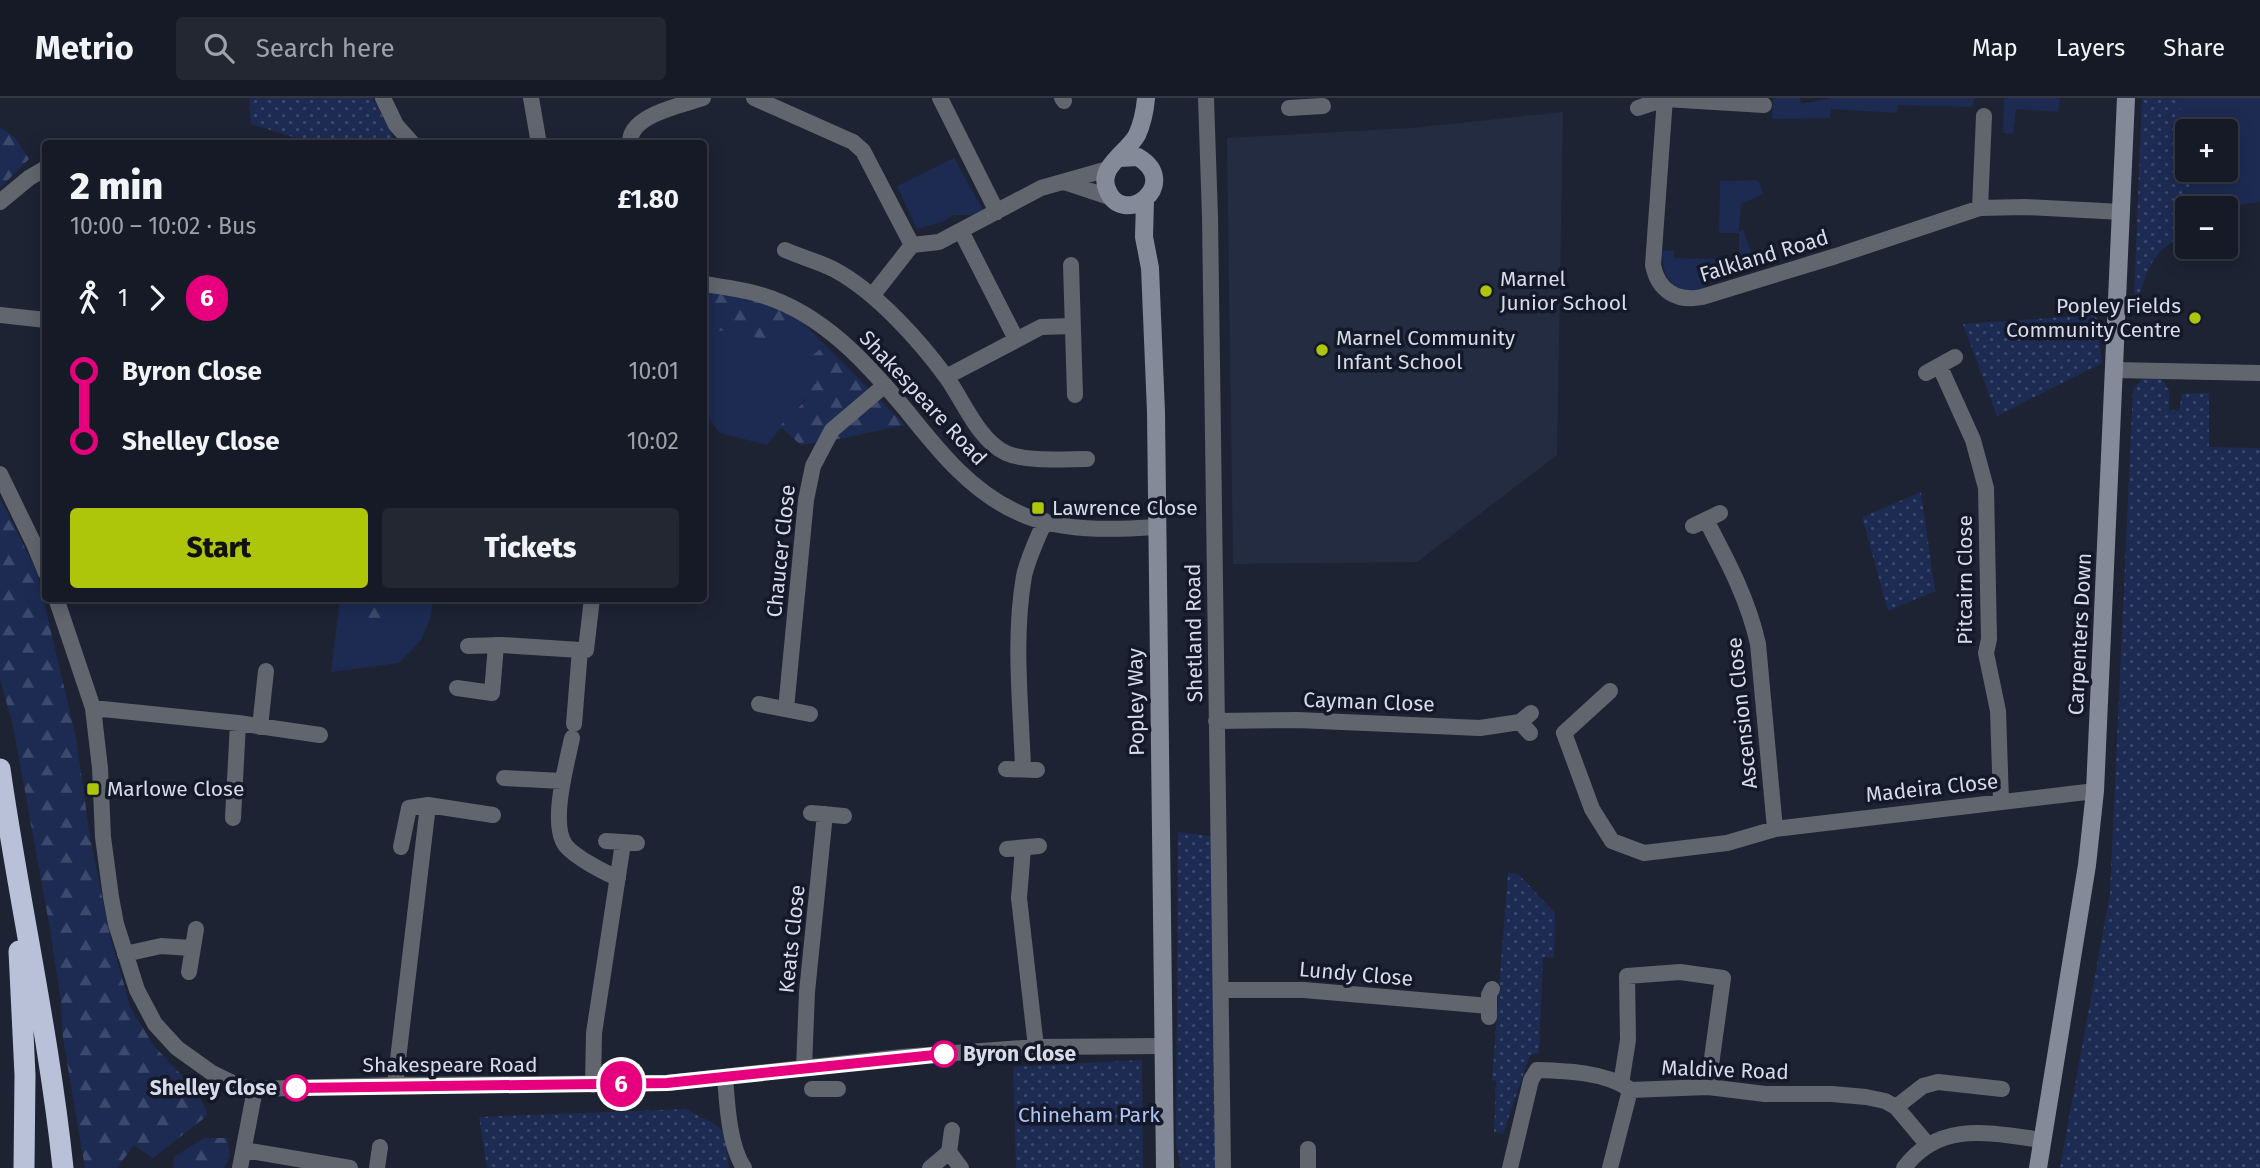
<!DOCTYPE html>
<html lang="en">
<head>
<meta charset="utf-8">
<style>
  :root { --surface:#161a26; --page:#232732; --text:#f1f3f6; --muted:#9ea1a7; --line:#353843; --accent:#aec60a }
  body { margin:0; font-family:"Fira Sans",sans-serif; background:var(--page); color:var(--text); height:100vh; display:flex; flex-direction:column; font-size:26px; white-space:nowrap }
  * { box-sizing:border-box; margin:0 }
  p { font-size:23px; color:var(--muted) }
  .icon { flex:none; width:38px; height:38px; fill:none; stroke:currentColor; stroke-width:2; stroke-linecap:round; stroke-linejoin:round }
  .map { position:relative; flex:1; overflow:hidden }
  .drawer { position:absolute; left:42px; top:42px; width:665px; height:462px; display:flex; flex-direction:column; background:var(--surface); border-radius:7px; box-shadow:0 4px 18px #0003,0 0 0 2px var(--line) }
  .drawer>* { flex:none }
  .badge { padding:0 14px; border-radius:23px; font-size:24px; line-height:46px }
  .tools { position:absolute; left:2175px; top:21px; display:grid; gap:14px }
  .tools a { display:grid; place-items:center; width:63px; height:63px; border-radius:7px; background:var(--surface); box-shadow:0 4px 18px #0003,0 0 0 2px var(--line); font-size:35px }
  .map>.badge { position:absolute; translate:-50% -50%; box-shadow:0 0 0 4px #fff }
  .legs { display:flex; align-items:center; gap:10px; height:77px; padding:0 28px; font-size:23px }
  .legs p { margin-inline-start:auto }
  .head { display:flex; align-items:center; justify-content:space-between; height:119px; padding:0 28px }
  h1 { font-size:38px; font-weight:800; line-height:52px }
  .action { display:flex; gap:14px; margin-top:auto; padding:14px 28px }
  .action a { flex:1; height:80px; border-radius:7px; background:var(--accent); color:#111; font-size:28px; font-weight:800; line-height:80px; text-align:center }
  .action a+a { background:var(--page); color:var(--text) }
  ul { padding:0 28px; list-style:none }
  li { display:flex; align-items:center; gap:24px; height:70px; font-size:26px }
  li i { display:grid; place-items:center; width:10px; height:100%; margin:0 9px; background:currentColor }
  li i::after { content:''; width:18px; height:18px; margin:-9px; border:5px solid; border-radius:50%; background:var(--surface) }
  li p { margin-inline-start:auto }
  li:first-child i { background:linear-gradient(#0000 50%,currentColor 0) }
  li:last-child i { background:linear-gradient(currentColor 50%,#0000 0) }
  header { display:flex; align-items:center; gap:42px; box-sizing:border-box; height:98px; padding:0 35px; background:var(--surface); border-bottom:2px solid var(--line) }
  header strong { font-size:33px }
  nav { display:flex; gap:38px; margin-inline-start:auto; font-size:24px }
  .search { width:490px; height:63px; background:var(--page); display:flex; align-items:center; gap:18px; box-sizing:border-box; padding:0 24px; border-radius:7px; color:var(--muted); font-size:26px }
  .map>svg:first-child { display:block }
  .built { fill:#242c41 }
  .grass { fill:#1d2b53 }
  .forest { fill:url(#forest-firs) }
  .park { fill:url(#park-dots) }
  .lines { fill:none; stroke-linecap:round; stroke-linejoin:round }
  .street { stroke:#61656e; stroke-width:16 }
  .secondary { stroke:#848a98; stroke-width:18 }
  .highway { stroke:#b8c1d7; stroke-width:21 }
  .line-1-casing { stroke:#fff; stroke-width:16 }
  .line-1 { stroke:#e6007e; stroke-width:10 }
  .poi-dot { fill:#aec60a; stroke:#141929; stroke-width:2.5 }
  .stop-1-dot { fill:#fff; stroke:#e6007e; stroke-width:3.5 }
  .labels { text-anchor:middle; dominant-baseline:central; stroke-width:7; stroke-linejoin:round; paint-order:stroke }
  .street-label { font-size:21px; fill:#d7dbe7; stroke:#141929 }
  .poi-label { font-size:21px; fill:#d7dbe7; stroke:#141929; text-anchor:start }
  .stop-label { font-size:21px; font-weight:bold; fill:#d7dbe7; stroke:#141929; text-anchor:start }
  .park-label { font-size:21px; fill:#b0c4f7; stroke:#141929 }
</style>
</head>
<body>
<header>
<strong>Metrio</strong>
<div class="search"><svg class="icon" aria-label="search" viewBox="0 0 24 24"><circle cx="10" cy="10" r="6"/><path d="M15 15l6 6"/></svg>Search here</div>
<nav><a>Map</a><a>Layers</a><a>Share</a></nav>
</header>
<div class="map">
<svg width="2260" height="1070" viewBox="0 0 2260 1070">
  <defs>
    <pattern id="forest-firs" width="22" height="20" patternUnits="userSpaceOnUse" patternTransform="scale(1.75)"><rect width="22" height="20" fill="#1d2b53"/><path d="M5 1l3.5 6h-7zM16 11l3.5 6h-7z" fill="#3d496c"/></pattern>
    <pattern id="park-dots" width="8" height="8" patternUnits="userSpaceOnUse" patternTransform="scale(1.75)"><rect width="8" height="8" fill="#1d2b53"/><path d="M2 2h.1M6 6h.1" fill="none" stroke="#3d496c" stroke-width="1.8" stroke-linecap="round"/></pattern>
  </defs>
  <rect width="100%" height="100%" fill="#1d2333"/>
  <path class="built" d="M 1563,14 L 1557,357 L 1417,464 L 1233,466 L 1227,40 L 1411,30 Z"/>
  <path class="grass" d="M 1773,0 L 1800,0 L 1801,6 L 1830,0 L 1975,0 L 1972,9 L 1898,7 L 1897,15 L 1831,11 L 1830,20 L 1772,21 Z
    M 2004,0 L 2060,0 L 2058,14 L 2016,11 L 2013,36 L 2003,35 Z
    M 2178,0 L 2260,0 L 2260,104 L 2217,110 L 2195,110 L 2189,72 L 2226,72 L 2226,33 L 2188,33 L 2187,62 Z
    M 954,60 L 986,117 L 954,117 L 942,124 L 917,131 L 897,88 Z
    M 1756,82 L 1759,84 L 1763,96 L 1741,106 L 1739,134 L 1743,131 L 1757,171 L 1752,173 L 1746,171 L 1706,185 L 1704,190 C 1674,199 1662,181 1662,153 L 1674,152 L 1674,160 L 1739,162 L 1739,135 L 1719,135 L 1720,83 Z
    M 801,223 L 825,247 L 807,262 L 818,285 L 767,347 L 720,335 L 704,315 L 704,231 L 749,236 L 764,243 L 788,238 Z
    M 340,501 L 357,501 L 365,508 L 372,531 L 416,501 L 433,501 L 430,521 L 421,542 L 399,565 L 331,574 Z"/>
  <path class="forest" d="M 0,29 L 15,40 L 29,61 L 0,90 Z
    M 704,188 L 773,207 L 801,223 L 788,238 L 764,243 L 748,236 L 704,231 Z
    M 825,247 L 905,327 L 839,341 L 801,347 L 780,328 L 806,302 L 805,291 L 817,285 L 807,262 Z
    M 0,400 L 37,474 L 76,640 L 90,739 L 110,838 L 131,911 L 154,948 L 186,982 L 190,995 L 198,995 L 208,1017 L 153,1060 L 134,1047 L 117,1070 L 85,1070 L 63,940 L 61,903 L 49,825 L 13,628 L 0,581 Z
    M 357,501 L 416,501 L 395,525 L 371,531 L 365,508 Z
    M 204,1040 L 227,1040 L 230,1058 L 224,1070 L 173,1070 L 174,1059 Z"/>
  <path class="park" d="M 249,0 L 373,0 L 396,45 L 313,45 L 251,26 Z
    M 2142,0 L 2178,0 L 2195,110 L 2188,110 L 2187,138 C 2155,148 2147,170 2139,200 L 2134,200 Z
    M 2096,217 L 2102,265 L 1997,318 L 1963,226 Z
    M 2144,279 L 2162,281 L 2169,293 L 2169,312 L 2179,313 L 2182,296 L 2209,295 L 2209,349 L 2260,350 L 2260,1070 L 2060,1070 L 2110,795 L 2133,291 Z
    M 1921,394 L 1935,493 L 1888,513 L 1862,419 Z
    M 1178,734 L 1217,739 L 1223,1070 L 1181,1070 L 1176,1047 Z
    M 1508,774 L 1519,777 L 1555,815 L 1554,860 L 1543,859 L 1539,955 L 1530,957 L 1503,1036 L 1494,1034 L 1496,983 L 1492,982 Z
    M 1142,962 L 1143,1070 L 1016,1070 L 1013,969 Z
    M 685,1011 L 713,1025 L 725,1035 L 729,1070 L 487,1070 L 479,1019 Z"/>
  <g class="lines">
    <path class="street" d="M 383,0 L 396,27 L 413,46
      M 531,0 L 539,46
      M 754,0 L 853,44 L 863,53 L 912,147
      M 940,0 L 997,114
      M 1062,0 L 1064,3
      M 1206,0 L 1210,119 L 1223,1070
      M 1665,0 L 1653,167 C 1658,193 1677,204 1702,199 L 1836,158 L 1980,110 L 2025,109 L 2122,114
      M 1289,10 L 1323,8
      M 1638,10 L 1665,1 L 1764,7
      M 630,46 C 628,17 680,8 703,0
      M 1064,84 L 1112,100
      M 0,104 L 29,80 L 46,70
      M 1980,110 L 1984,18
      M 961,133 L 1016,241
      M 912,147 L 939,144 L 1041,90 L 1108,71
      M 785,152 C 801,159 820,164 835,172 C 876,194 920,243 947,280 C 964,304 979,343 1006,355 C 1026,364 1064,361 1087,361
      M 1071,167 L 1075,297
      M 704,186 C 723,189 743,191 761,197 C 822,215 867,265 906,312 C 938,352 971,394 1019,415 C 1061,434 1112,432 1156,429
      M 872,198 L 912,147
      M 0,217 L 46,222
      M 1940,269 L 1973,342 L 1986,390 L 1989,541 L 1986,555 L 1998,613 L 2001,703
      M 2115,272 L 2260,275
      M 1926,275 L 1955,259
      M 946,279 L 1041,229 L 1072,228
      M 0,376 L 34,446 L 46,475
      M 1706,422 C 1727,462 1748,501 1758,546 L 1775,731
      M 1693,428 L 1720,415
      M 56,500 L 93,610 L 100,670 L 103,739 L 111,799 L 116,826 L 137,892 L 155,926 L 177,950 L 212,975 L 241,989 L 255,991 L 395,987 L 667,985 L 901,959 L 1036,949 L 1164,948
      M 468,548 L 502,547 L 580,552 L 574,626
      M 580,552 L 586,552 L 592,500
      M 457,590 L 492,595 L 496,547
      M 1610,593 L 1564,635 L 1592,711 L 1612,743 L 1644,755 L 1727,745 L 1775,731 L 2095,693
      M 759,606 L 810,616
      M 93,610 L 238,625 L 320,637
      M 786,611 L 806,402 L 813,368 L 832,332 L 885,287
      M 1216,623 L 1297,622 L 1480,630 L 1520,624
      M 260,629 L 266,573
      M 1530,635 L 1520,624 L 1531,615
      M 572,640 C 567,665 549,727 566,748 C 575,759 605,775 618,780
      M 1006,671 L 1037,672
      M 1023,671 C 1021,608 1013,541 1024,478 C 1028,460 1037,441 1045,423
      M 504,680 L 563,683
      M 811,715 L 844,718
      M 233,720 L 238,625
      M 606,743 L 637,745
      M 401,749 L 409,710 L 428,707 L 493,717
      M 1023,750 L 1019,800 L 1036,949
      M 1007,751 L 1039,748
      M 125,856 L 161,848 L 191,850
      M 189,874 L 196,831
      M 1221,892 L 1304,892 L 1489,908
      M 1489,919 L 1489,897 L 1492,891
      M 804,970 L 807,894 L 825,716
      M 725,979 C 727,1005 729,1048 744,1070
      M 1621,986 L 1628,942 L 1627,878 L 1680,874 L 1723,880 L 1708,989
      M 395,987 L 428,707
      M 593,987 L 594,935 L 623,745
      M 812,991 L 838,991
      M 1630,992 L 1708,989 L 1765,996 L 1832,996 L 1866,999 L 1885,1003 L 1896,1009 L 1928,1047
      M 1896,1009 L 1923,988 L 1938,984 L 2002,991
      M 952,1032 L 949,1054 L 961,1070
      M 244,1052 L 350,1070
      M 240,1070 L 255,991
      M 377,1070 L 380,1049
      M 930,1070 L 949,1054
      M 1308,1070 L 1308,1051
      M 1510,1070 L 1531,982 L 1537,972 C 1567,973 1602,974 1628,990
      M 1610,1070 L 1630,992
      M 1904,1070 C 1939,1022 1991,1035 2042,1042"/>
    <path class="secondary" d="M 1120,60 L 1138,59 C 1183,86 1122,132 1107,91 C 1098,69 1127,55 1137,37 C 1142,26 1145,12 1146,0
      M 1145,102 L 1144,139 L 1150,170 L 1156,314 L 1165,1070
      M 2038,1070 L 2087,767 L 2095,693 L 2126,0"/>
    <path class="highway" d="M 0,671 C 19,804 49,936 63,1070
      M 19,853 L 25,977 L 24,1070"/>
  </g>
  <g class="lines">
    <defs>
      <path id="line-1" d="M 296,990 L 667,985 L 944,956"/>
    </defs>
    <use href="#line-1" class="line-1-casing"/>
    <use href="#line-1" class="line-1"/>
  </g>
  <g class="poi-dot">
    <circle cx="1486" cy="193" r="7"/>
    <circle cx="2195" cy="220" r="7"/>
    <circle cx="1322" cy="252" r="7"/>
    <rect x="1031" y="403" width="14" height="14" rx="3.5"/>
    <rect x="86" y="684" width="14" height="14" rx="3.5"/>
  </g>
  <g class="stop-1-dot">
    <circle cx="944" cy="956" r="12"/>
    <circle cx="296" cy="990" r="12"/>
  </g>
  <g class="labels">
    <g class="street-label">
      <text transform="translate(1764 158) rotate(-17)">Falkland Road</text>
      <text transform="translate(923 300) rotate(47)">Shakespeare Road</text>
      <text transform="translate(781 453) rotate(-84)">Chaucer Close</text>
      <text transform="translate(1965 482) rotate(-90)">Pitcairn Close</text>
      <text transform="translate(1194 535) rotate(-91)">Shetland Road</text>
      <text transform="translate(2080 536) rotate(-87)">Carpenters Down</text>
      <text transform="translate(1136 604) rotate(-91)">Popley Way</text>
      <text transform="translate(1369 604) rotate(2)">Cayman Close</text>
      <text transform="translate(1742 615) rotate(-96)">Ascension Close</text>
      <text transform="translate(1932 690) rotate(-6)">Madeira Close</text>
      <text transform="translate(792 841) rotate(-84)">Keats Close</text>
      <text transform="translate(1356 876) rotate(5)">Lundy Close</text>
      <text x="450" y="967">Shakespeare Road</text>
      <text transform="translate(1725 972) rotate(2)">Maldive Road</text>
    </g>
    <g class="poi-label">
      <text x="1500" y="181">Marnel<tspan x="1500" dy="24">Junior School</tspan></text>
      <text x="2181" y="208" text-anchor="end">Popley Fields<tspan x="2181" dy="24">Community Centre</tspan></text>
      <text x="1336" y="240">Marnel Community<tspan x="1336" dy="24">Infant School</tspan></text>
      <text x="1052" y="410">Lawrence Close</text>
      <text x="107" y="691">Marlowe Close</text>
    </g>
    <g class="stop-label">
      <text x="963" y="956">Byron Close</text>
      <text x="277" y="990" text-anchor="end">Shelley Close</text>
    </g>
    <g class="park-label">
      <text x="1089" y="1017">Chineham Park</text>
    </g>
  </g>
</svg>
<div class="tools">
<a>+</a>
<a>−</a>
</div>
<b class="badge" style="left:621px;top:986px;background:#e6007e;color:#fff">6</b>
<section class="drawer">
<div class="head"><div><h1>2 min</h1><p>10:00 – 10:02 · Bus</p></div><b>£1.80</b></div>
<div class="legs"><svg class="icon" aria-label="walk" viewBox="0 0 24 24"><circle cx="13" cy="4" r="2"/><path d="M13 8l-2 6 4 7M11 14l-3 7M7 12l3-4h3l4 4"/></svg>1<svg class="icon" aria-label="forward" viewBox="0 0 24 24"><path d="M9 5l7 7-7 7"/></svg><b class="badge" style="background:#e6007e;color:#fff">6</b></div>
<ul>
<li><i style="color:#e6007e"></i><b>Byron Close</b><p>10:01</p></li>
<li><i style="color:#e6007e"></i><b>Shelley Close</b><p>10:02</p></li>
</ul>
<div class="action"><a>Start</a><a>Tickets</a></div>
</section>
</div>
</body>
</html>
